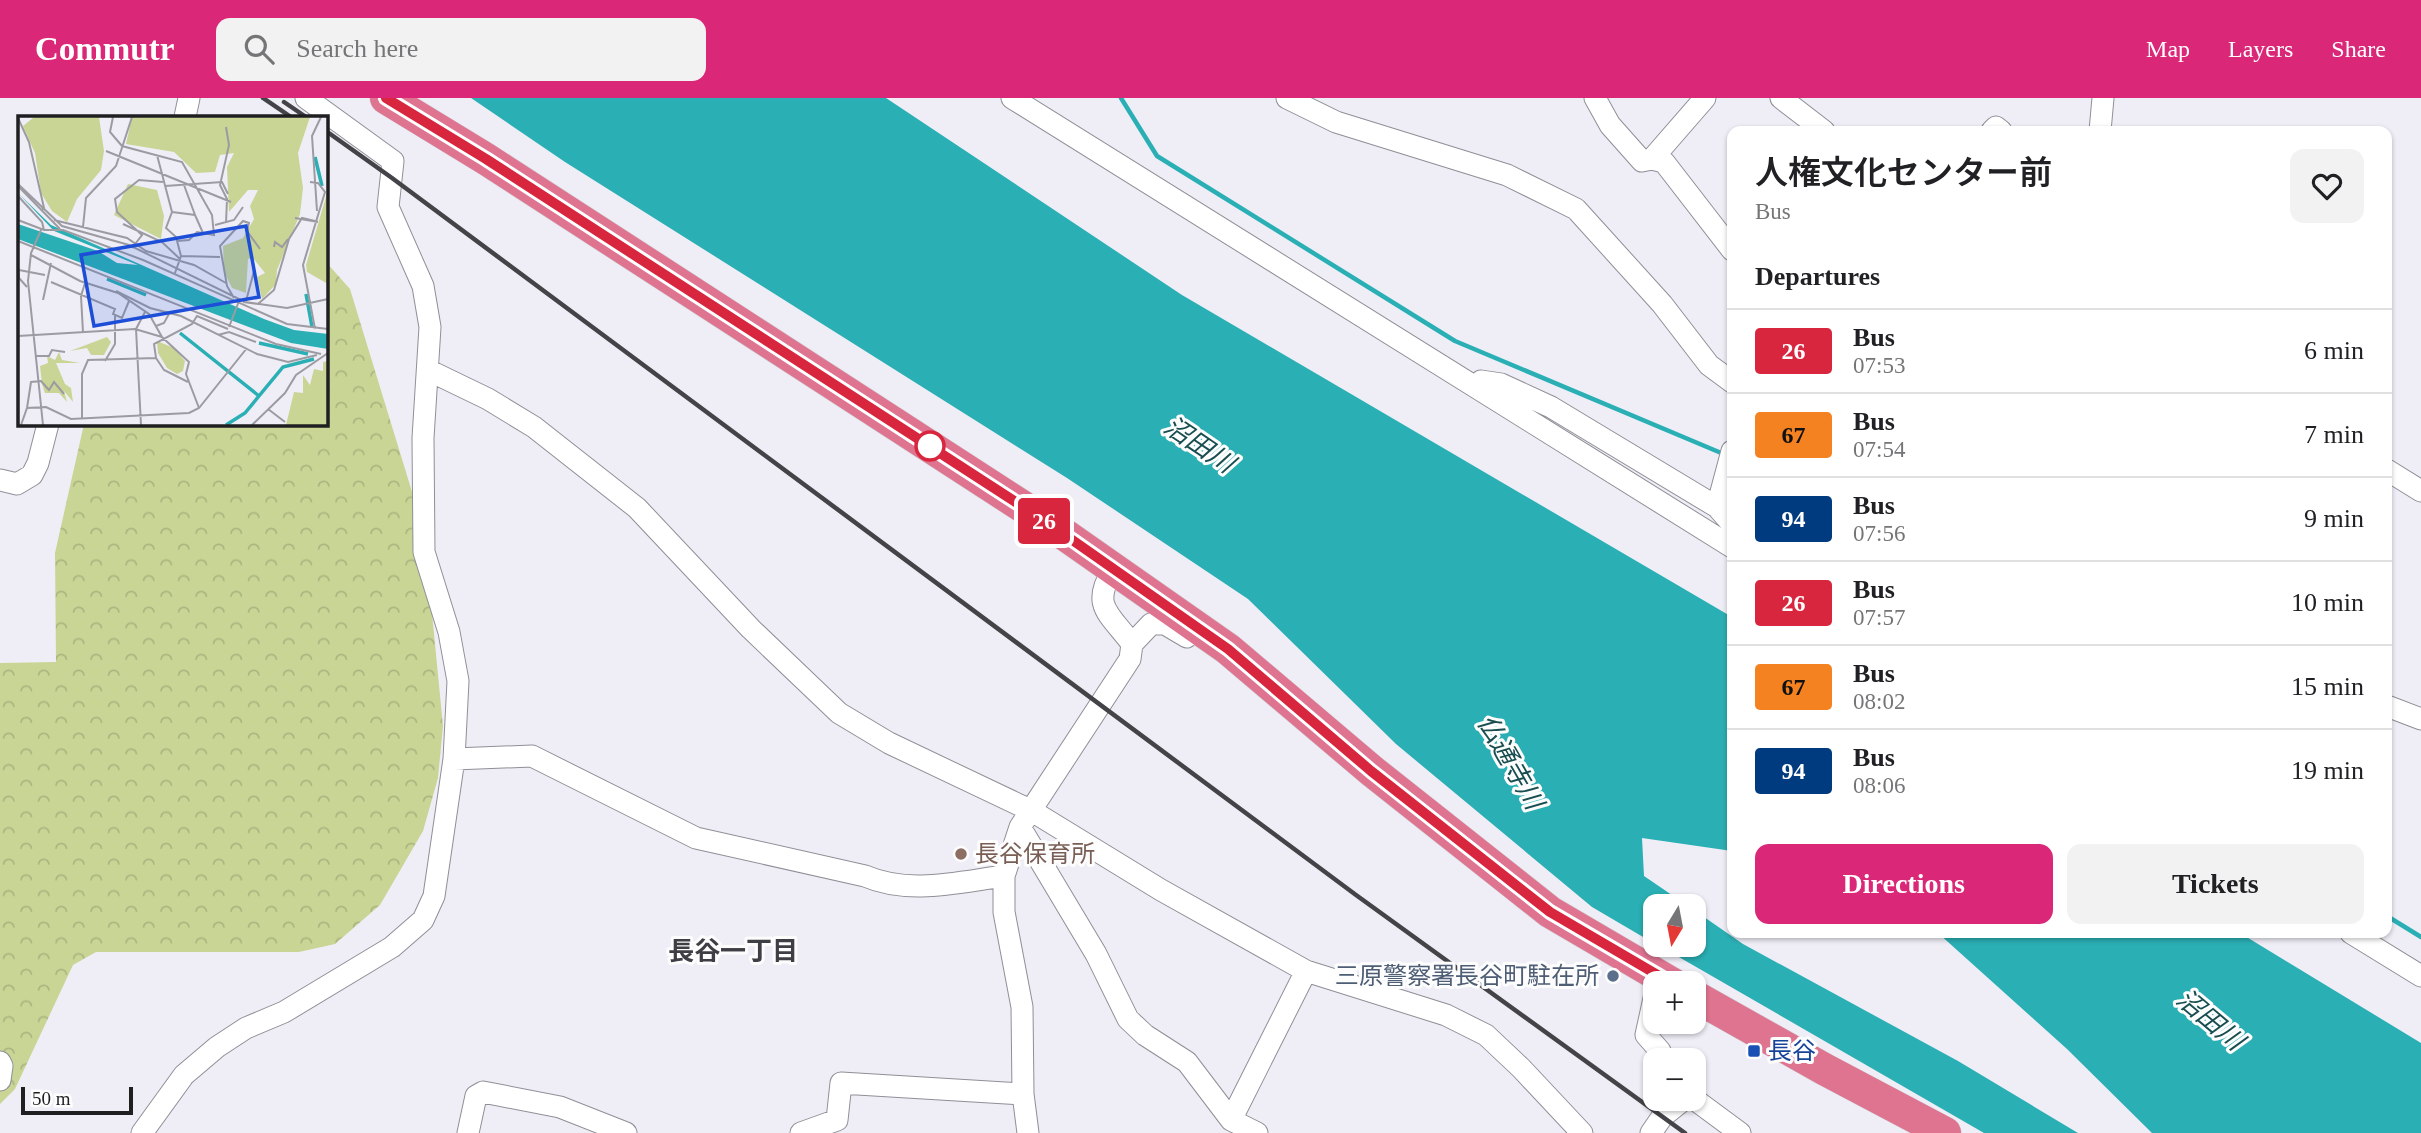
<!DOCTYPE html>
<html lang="en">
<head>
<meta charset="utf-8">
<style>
  :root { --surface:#fff; --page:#f2f2f2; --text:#202124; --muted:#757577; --line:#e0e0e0; --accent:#db2777 }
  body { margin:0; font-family:"Times New Roman","Noto Sans JP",serif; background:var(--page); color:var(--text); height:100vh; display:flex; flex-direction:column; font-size:26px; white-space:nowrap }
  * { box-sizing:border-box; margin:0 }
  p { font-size:23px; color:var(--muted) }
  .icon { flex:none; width:38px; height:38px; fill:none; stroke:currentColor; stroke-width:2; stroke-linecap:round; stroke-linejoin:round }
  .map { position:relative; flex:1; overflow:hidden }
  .side { position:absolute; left:1727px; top:28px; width:665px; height:812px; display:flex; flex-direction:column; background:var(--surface); border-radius:14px; box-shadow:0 2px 5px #0004 }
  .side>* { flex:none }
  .badge { padding:0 14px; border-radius:5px; font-size:24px; line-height:46px }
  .needle { width:46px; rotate:190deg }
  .controls { position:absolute; left:1643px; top:796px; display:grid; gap:14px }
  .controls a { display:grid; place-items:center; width:63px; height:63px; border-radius:14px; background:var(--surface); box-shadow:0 2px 5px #0004; font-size:35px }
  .scale { position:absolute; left:21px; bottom:18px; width:112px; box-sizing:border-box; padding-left:7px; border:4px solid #1f1f22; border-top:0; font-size:19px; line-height:24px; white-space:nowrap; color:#1f1f22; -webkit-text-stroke:5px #fdfdfe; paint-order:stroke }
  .map>.badge { position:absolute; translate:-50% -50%; box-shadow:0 0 0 4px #fff }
  h2 { padding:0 28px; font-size:26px; line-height:63px }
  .round { display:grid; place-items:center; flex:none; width:74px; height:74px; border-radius:14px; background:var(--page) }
  .summary { display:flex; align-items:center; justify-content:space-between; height:119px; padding:0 28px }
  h1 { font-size:33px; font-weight:600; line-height:52px }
  .primary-button { display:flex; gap:14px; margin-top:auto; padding:14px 28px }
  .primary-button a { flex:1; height:80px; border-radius:14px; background:var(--accent); color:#fff; font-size:28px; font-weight:600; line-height:80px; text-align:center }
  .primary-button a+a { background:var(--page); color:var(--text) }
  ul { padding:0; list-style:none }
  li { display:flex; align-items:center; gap:21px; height:84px; padding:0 28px; border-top:2px solid var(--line) }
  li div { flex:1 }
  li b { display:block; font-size:26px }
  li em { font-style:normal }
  li .badge { min-width:77px; font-weight:700; text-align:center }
  header { display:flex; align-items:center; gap:42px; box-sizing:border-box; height:98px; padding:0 35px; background:var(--accent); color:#fff }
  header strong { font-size:33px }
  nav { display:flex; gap:38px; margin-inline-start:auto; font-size:24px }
  .search { width:490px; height:63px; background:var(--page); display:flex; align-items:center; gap:18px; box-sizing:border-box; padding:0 24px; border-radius:14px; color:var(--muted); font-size:26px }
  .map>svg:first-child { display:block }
  .forest { fill:url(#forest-crowns) }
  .water { fill:#2aafb4 }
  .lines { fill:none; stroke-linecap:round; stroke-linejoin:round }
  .stream { stroke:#2aafb4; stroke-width:4.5 }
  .minor-casing { stroke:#8f8f97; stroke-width:23 }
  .highway-casing { stroke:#cecece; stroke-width:33 }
  .minor { stroke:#fff; stroke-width:21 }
  .highway { stroke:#df7491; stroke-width:32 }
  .rail { stroke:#444448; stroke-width:4.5 }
  .line-casing { stroke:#fff; stroke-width:16 }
  .line { stroke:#d7263d; stroke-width:10 }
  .stop-dot { fill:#fff; stroke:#d7263d; stroke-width:3.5 }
  .education-dot { fill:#8d6e63; stroke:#fdfdfe; stroke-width:2.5 }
  .service-dot { fill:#5c6f8a; stroke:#fdfdfe; stroke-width:2.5 }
  .transit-dot { fill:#1a4fb4; stroke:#fdfdfe; stroke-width:2.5 }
  .labels { text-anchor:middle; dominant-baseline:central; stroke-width:6; stroke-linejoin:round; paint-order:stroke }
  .education-label { font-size:24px; fill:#785e54; stroke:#fdfdfe; text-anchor:start }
  .service-label { font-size:24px; fill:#4e5e75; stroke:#fdfdfe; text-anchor:end }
  .transit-label { font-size:24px; fill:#164399; stroke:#fdfdfe; text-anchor:start }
  .water-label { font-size:26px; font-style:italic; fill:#194e51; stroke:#fdfdfe }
  .neighbourhood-label { font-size:26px; font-weight:bold; fill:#3e3e45; stroke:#fdfdfe }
  .inset-river { fill:none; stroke:#2aafb4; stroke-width:3.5 }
  .inset-road { fill:none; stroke:#9c9ba2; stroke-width:2 }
  .view { fill:#1d4ed8; fill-opacity:0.15; stroke:#1d4ed8; stroke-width:3.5 }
  .inset-edge { fill:none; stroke:#1f1f22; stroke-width:3.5 }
</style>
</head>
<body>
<header>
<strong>Commutr</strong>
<div class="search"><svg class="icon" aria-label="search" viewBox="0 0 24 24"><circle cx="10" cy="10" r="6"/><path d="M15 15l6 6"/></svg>Search here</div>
<nav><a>Map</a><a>Layers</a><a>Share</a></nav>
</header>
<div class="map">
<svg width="2421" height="1035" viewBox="0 0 2421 1035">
  <defs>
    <pattern id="forest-crowns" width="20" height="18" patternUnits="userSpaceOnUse" patternTransform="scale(1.75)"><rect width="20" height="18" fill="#c8d595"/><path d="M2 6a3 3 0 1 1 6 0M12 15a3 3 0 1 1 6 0" fill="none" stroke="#abb680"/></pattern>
  </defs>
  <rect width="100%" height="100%" fill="#efeef7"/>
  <path class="forest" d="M 326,164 L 350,191 L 424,433 L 443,628 L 438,680 L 423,733 L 380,807 L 335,846 L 299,854 L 96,854 L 73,867 L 15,991 L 0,1006 L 0,565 L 56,564 L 55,455 L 84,326 L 326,326 Z"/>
  <path class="water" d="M 471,0 L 886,0 L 1182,197 L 1732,519 L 1732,753 L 1642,740 L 1644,778 L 1688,808 L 1656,808 L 1655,846 L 1592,809 L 1396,646 L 1248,501 L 1067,380 L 565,64 Z
    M 1694,812 L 1743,846 L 1958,963 L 2078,1035 L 1984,1035 L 1658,847 L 1694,847 Z
    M 1938,835 L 2240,835 L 2421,945 L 2421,1035 L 2152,1035 L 2067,951 Z"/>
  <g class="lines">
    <path class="stream" d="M 1121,0 L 1157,58 L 1455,243 L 1726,357
      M 2387,818 L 2421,839"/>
    <defs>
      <path id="minor" d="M 1012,0 L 1732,449
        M 1287,0 L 1336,24 L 1507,77 L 1576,111 L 1662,206 L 1709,267 L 1732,284
        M 1595,0 L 1610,27 L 1642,63 L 1652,61 L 1664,64 L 1732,152
        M 1781,0 L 1824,33
        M 185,19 L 189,0
        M 1992,33 L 1996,29 L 2001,33
        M 2100,33 L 2103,0
        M 1652,61 L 1705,0
        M 428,272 L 488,301 L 534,329 L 637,410 L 751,531 L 839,615 L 889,645 L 1032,713 L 1161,792 L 1306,873 L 1446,917 L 1486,937 L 1521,970 L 1582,1035
        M 1476,289 L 1481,283 L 1501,286 L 1551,309 L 1717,409 L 1732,426
        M 2387,372 L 2421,393
        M 0,382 L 17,386 L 32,377 L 38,365 L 48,326
        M 1717,409 L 1732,353
        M 1132,546 L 1151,526 L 1165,526 L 1187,539
        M 2387,608 L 2421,621
        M 454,661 L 532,658 L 696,740 L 865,778 C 909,797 958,784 1004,778
        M 1020,729 L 1096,856 L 1128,921 L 1145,937 L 1187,964 L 1231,1022 L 1257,1035
        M 2351,835 L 2421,878
        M 1656,891 L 1646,937 L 1660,953 L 1663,962
        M 0,964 L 2,968 L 0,982
        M 1694,1001 L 1740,1035
        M 1231,1022 L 1306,873
        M 142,1035 L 184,977 L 217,949 L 246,930 L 284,914 L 392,849 L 423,822 L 434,798 L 454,661 L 458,583 L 449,534 L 424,454 L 423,340 L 430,229 L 423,188 L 388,109 L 393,63 L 306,0
        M 468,1035 L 476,998 L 483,994 L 560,1009 L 626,1035
        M 801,1035 L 837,1022 L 841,985 L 1023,996
        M 1028,1035 L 1023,996 L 1022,909 L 1004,814 L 1004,778 L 1020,729 L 1130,561 L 1132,546 C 1110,516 1090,508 1113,472
        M 1651,1035 L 1662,1019 L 1682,1003"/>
      <path id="highway" d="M 386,0 L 486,61 L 1048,425 L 1228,551 L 1372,673 L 1550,814 L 1673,886
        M 1694,898 L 1824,971 L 1945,1035"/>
    </defs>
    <use href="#minor" class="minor-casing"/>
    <use href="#highway" class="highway-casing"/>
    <use href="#minor" class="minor"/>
    <use href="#highway" class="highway"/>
    <path class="rail" d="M 263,0 L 291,19
      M 284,4 L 306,19
      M 326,33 L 392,80 L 1356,797 L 1685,1035"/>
  </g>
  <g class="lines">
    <defs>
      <path id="line" d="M 386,0 L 486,61 L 1048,425 L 1228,551 L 1371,673 L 1550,814 L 1673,886"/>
    </defs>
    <use href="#line" class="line-casing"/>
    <use href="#line" class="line"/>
  </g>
  <circle class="stop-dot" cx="930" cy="348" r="14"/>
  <circle class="education-dot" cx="961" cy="756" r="7"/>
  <circle class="service-dot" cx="1613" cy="878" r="7"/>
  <rect class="transit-dot" x="1747" y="946" width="14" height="14" rx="3.5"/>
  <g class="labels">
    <g class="education-label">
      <text x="975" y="756">長谷保育所</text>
    </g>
    <g class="service-label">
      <text x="1599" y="878">三原警察署長谷町駐在所</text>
    </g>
    <g class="transit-label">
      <text x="1768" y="953">長谷</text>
    </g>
    <g class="water-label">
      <text transform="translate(1199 347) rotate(34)">沼田川</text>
      <text transform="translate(1510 664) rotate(60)">仏通寺川</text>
      <text transform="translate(2210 922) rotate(40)">沼田川</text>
    </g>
    <g class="neighbourhood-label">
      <text x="733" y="853">長谷一丁目</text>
    </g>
  </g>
  <g transform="translate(18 18)">
    <rect width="310" height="310" fill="#efeef7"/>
    <path d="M 16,1 L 81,1 L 86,35 L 83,54 L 59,83 L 49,106 L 34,95 L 23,77 L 17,37 L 5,10 ZM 114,1 L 292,1 L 280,37 L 285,72 L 282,98 L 259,154 L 258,168 L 244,183 L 239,161 L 247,157 L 235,142 L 230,143 L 228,177 L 214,172 L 206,156 L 205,130 L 225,122 L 236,103 L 232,90 L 240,74 L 230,74 L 211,96 L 209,51 L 216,37 L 202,39 L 197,56 L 178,57 L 156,36 L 108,28 ZM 110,68 L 139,74 L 146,100 L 143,123 L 96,99 ZM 310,74 L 310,168 L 289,156 L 288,149 ZM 89,221 L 93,226 L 86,239 L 73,239 L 69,232 L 52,235 ZM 139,225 L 156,232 L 167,245 L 165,255 L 159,258 L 149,252 L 140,237 ZM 41,236 L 44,244 L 62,247 L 38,247 L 47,268 L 53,272 L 55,286 L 46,275 L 49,286 L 41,277 L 27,277 L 24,268 L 22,250 L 30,247 L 29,240 L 37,244 ZM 310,245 L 310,309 L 268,309 L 276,276 L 285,277 L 285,259 L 292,269 L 296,253 L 305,255 L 305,246 Z" fill="#c8d595"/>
    <path d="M 0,77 L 33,109 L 246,203 L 276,214 L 310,218 L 310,233 L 273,227 L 0,123 L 0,108 L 80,135 L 99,147 L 120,149 L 36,115 Z" fill="#2aafb4"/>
    <path class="inset-river" d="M 297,41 L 304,70M 89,163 L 128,179M 288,178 L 294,211M 162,217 L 241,280M 241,227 L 290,238M 208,309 L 227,297 L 265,251 L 296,243"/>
    <path class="inset-road" d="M 95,1 L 92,16 L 104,30 L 164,46 L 194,99 L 196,119 L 179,116 L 171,124 L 159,125M 0,2 L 11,26 L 26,92 L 23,95M 208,11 L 211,29 L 202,69 L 209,83 L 208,107M 88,35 L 213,86M 139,39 L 154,96 L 148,112 L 158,121 L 163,140 L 157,157M 292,66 L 300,67 L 307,76 L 285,149 L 297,213M 0,68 L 44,110 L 111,129 L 227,186 L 269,192 L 310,183M 166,69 L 177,99M 0,70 L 42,113M 147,70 L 204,66 L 210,78M 0,80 L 24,106 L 26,114M 299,95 L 294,20 L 303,1M 154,96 L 177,99 L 185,117M 277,102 L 300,106M 0,104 L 26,114 L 45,114 L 125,144 L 269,208 L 310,213M 36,104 L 109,122 L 128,135 L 176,149 L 208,167M 105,108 L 144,126 L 162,143M 197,109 L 216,104 L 225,91M 65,111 L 68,82 L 98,50 L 114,1M 23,114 L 13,137 L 10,165 L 25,309M 0,125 L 258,228 L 303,238M 256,131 L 257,126 L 264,131 L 270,123M 114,132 L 124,119 L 99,96 L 97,83 L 121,64 L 145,66M 13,139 L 62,165 L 100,177 L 131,198 L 144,221 L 171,246 L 168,258 L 181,292M 163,140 L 202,141M 0,150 L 1,162 L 9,171M 1,154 L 27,159M 33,166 L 97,193 L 95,198 L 104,202 L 111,185M 98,175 L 132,192 L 163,200 L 239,238 L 270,246 L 299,239M 216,182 L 209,170 L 202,130 L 225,105 L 231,107 L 229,115 L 242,133M 25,184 L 33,147M 228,185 L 236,155M 225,186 L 240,188 L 256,174 L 271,123 L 284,102 L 297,105M 138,210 L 146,207 L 152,196M 211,211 L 221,185M 65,216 L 63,180 L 67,167M 200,219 L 211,216 L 238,226M 0,220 L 117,213 L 144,221M 17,240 L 31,240 L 34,234 L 47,236M 87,245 L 97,228 L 97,199M 170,266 L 146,254 L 138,242 L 136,228 L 174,208 L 179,200 L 210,213M 9,292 L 13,266 L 23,265 L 31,274 L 36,266 L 46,278M 250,293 L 267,306M 64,303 L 64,258 L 70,244 L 138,242M 3,309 L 9,292 L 28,291 L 53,303 L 171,297 L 181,292 L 229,232M 123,309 L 118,213 L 127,196M 234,309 L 267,277 L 278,259 L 310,237"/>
    <path class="view" d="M 228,110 L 241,181 L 76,210 L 63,139 Z"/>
    <rect width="310" height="310" class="inset-edge"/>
  </g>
</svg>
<div class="controls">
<a><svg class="needle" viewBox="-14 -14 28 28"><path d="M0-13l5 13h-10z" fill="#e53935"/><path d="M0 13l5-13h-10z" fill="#757577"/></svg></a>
<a>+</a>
<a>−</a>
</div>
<div class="scale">50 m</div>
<b class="badge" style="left:1044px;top:423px;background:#d7263d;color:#fff">26</b>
<section class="side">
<div class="summary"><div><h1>人権文化センター前</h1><p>Bus</p></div><a class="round"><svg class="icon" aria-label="heart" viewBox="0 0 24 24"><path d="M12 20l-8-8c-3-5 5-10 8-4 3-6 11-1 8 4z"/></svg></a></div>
<h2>Departures</h2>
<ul>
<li><span class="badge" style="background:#d7263d;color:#fff">26</span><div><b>Bus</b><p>07:53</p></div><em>6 min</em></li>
<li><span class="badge" style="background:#f58220;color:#111">67</span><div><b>Bus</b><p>07:54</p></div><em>7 min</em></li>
<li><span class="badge" style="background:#003b80;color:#fff">94</span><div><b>Bus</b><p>07:56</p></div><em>9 min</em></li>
<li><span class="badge" style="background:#d7263d;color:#fff">26</span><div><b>Bus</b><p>07:57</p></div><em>10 min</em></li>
<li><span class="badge" style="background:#f58220;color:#111">67</span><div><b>Bus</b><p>08:02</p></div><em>15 min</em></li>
<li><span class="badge" style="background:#003b80;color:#fff">94</span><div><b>Bus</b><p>08:06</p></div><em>19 min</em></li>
</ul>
<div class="primary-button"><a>Directions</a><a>Tickets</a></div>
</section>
</div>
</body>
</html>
